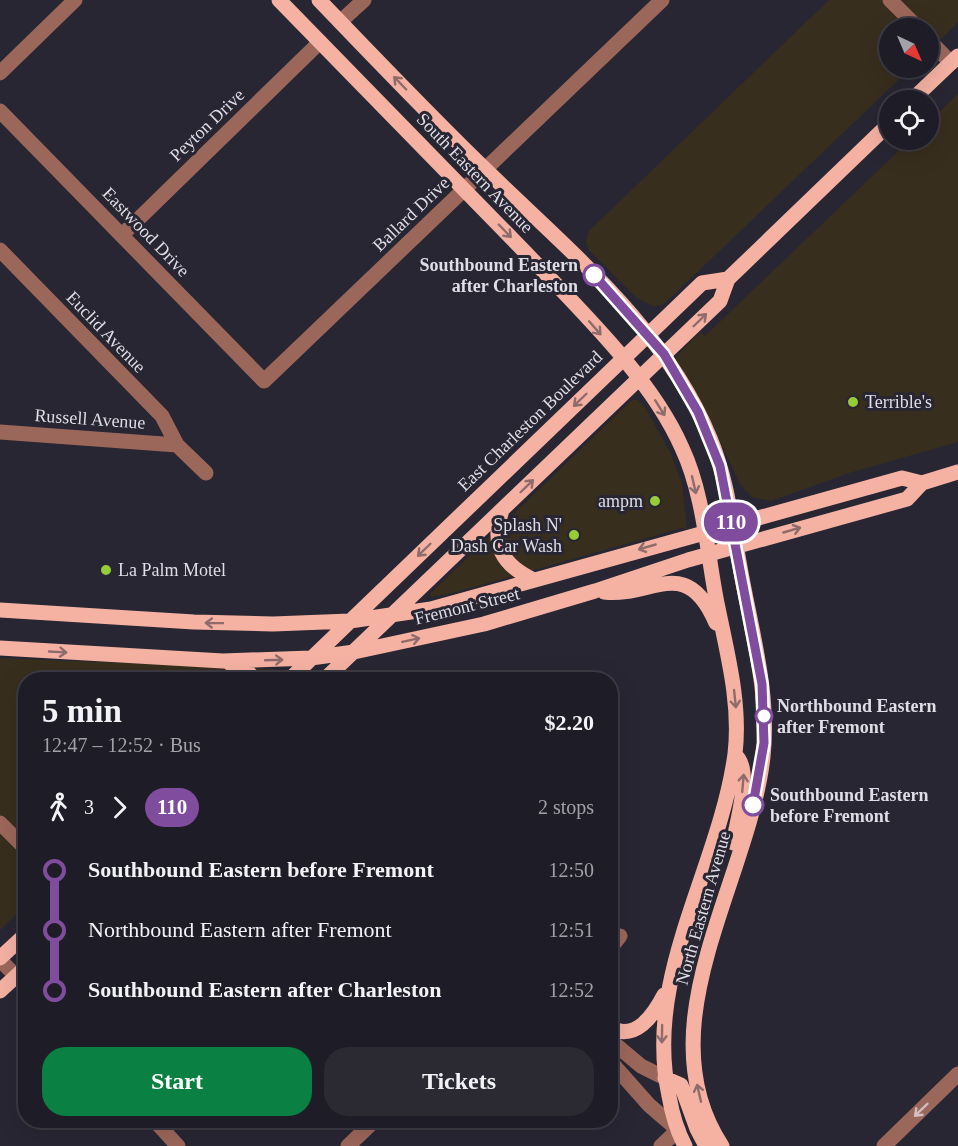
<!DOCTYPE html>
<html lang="en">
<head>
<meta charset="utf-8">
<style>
  :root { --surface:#1e1c26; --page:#2b2932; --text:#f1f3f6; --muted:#a1a1a7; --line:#3c3a43; --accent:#0b8043 }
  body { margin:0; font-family:Georgia,serif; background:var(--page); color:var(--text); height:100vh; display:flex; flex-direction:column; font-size:22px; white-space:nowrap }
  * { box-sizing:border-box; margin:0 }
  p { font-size:20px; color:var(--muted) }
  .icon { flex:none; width:33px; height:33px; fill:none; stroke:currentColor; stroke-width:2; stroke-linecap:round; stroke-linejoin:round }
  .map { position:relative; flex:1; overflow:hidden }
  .side { position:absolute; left:18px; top:672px; width:600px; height:456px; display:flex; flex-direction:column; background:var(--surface); border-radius:24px; box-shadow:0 6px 24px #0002,0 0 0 2px var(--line) }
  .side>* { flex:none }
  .badge { padding:0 12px; border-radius:20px; font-size:21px; line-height:39px }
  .needle { width:39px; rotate:136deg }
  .controls { position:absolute; left:879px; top:18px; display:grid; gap:12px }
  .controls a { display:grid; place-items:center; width:60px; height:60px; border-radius:50%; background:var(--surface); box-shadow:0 6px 24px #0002,0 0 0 2px var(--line); font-size:30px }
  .map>.badge { position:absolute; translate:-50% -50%; box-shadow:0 0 0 3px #fff }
  .legs { display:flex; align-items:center; gap:9px; height:66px; padding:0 24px; font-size:20px }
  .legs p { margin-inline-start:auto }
  .overview { display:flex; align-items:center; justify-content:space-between; height:102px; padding:0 24px }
  h1 { font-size:33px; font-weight:700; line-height:45px }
  .cta { display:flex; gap:12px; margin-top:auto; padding:12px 24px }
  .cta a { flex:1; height:69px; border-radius:24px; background:var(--accent); color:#fff; font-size:24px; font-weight:700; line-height:69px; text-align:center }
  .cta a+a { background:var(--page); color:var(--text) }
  ul { padding:0 24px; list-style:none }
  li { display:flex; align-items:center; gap:21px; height:60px; font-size:22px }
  li i { display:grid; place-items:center; width:9px; height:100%; margin:0 8px; background:currentColor }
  li i::after { content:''; width:15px; height:15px; margin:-8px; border:4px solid; border-radius:50%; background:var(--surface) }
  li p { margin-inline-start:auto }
  li:first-child i { background:linear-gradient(#0000 50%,currentColor 0) }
  li:last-child i { background:linear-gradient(currentColor 50%,#0000 0) }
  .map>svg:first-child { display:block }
  .commercial { fill:#382e1e }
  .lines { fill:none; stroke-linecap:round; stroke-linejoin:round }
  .minor { stroke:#9c675b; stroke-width:15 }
  .major { stroke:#f5b2a3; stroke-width:15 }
  .oneway { stroke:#8e6c6b }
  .oneway2 { stroke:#cec0c4 }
  .line-1-casing { stroke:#fff; stroke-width:14 }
  .line-1 { stroke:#804c9e; stroke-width:9 }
  .stop-1-dot { fill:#fff; stroke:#804c9e; stroke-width:3 }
  .poi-dot { fill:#97cc39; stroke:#282633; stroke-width:2 }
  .labels { text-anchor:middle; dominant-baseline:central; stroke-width:6; stroke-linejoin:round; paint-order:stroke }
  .street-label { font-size:18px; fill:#dfdee7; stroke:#282633 }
  .stop-label { font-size:18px; font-weight:bold; fill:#dfdee7; stroke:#282633; text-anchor:start }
  .poi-label { font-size:18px; fill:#dfdee7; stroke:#282633; text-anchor:start }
</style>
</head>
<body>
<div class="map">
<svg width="958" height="1146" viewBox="0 0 958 1146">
  <rect width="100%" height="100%" fill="#282633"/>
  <path class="commercial" d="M 829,0 L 958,0 L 958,22 L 929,51 L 928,28 L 890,28 L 890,68 L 911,68 L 664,304 L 654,306 L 637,298 L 588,249 L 586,240 L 589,231 Z
    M 958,94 L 958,442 L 849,473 L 771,501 L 752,497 L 740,484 L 715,430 L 672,361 L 700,332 L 705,336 L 910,140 L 928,140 L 929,122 Z
    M 632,400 L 638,400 L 646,409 L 671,454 L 682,483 L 687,529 L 682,528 L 449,594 L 431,597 L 430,594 Z
    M 0,658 L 274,669 L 263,680 L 26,680 L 25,906 L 0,930 Z"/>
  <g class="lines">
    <path class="minor" d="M 890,0 L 918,28
      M 340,22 L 364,0
      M 928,39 L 951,63
      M 0,73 L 75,0
      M 0,111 L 264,381 L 662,0
      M 122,235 L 320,42
      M 0,250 L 162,416 L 177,445 L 206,473
      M 0,432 L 177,445
      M 0,823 L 26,849
      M 610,949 L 620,936
      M 0,960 L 26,986
      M 610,1040 L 641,1066 L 665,1078
      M 610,1061 L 649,1105 L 678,1130 L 661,1146
      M 154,1120 L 178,1146
      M 348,1146 L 375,1120
      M 884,1146 L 958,1074"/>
    <path class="major" d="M 279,0 C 361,84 443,168 525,252 C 578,308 651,377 682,448 C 704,495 707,553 717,603 C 727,653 741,703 735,754 C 719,870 643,976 669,1096 C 672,1113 677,1131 685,1146
      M 319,0 C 374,57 429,115 486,170 C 569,251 665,328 710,438 C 727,478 732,524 740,567 C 751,630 770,692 763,757 C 749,882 643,1026 722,1146
      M 912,100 L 958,56
      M 502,510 C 491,545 502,565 534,580
      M 604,592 C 652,598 686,553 716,623
      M 0,610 L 194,622 L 273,624 L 350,621 L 431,609 L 902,478 L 922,483 L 958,472
      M 0,648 L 223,661 L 311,658 L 354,652 L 484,624 L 595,591 L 688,560 L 907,499 L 922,483
      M 229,663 L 245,669 L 256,680
      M 289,680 L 702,283 L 728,279
      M 324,680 L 720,301 L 728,279 L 890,123
      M 733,843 C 737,822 753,768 735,755
      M 0,958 L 26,934
      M 0,991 L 26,967
      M 610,1028 C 636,1041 653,1016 664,995
      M 665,1078 L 681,1085 L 697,1129 L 706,1146"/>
  </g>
  <defs><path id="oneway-shaft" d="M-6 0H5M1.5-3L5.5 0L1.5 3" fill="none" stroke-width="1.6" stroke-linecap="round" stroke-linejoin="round" transform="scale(1.5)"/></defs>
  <g class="oneway">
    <use href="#oneway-shaft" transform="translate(400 83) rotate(-134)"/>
    <use href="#oneway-shaft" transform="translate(505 231) rotate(46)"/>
    <use href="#oneway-shaft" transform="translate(700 320) rotate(-44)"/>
    <use href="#oneway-shaft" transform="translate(595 328) rotate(49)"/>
    <use href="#oneway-shaft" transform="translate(580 400) rotate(136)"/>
    <use href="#oneway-shaft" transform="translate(660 408) rotate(58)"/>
    <use href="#oneway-shaft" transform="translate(694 485) rotate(77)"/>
    <use href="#oneway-shaft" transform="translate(527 486) rotate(-44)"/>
    <use href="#oneway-shaft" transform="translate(792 530) rotate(-16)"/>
    <use href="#oneway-shaft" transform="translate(647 547) rotate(164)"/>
    <use href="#oneway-shaft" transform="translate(424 550) rotate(136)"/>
    <use href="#oneway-shaft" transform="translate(214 623) rotate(-179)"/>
    <use href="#oneway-shaft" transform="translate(411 640) rotate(-12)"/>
    <use href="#oneway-shaft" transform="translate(58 652) rotate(3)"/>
    <use href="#oneway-shaft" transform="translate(274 660) rotate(-2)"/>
    <use href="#oneway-shaft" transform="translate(735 699) rotate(84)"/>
    <use href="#oneway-shaft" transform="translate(743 783) rotate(-85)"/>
    <use href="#oneway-shaft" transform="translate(662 1034) rotate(91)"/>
    <use href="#oneway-shaft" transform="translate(699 1093) rotate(-103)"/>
  </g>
  <use class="oneway2" href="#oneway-shaft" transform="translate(921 1110) rotate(136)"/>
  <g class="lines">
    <defs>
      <path id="line-1" d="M 594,275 L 664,354 L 698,412 L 720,466 L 762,684 L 764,743 L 753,805"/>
    </defs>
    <use href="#line-1" class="line-1-casing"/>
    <use href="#line-1" class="line-1"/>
  </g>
  <g class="stop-1-dot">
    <circle cx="594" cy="275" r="10"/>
    <circle cx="764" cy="716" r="8"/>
    <circle cx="753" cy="805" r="10"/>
  </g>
  <g class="poi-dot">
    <circle cx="853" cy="402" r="6"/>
    <circle cx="655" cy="501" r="6"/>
    <circle cx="574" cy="535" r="6"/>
    <circle cx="106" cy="570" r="6"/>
  </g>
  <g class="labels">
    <g class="street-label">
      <text transform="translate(207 125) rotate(-44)">Peyton Drive</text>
      <text transform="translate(475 173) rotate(46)">South Eastern Avenue</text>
      <text transform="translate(411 214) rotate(-44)">Ballard Drive</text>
      <text transform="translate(146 232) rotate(46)">Eastwood Drive</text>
      <text transform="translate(106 332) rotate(46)">Euclid Avenue</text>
      <text transform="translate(90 419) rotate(4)">Russell Avenue</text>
      <text transform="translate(530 421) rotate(-44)">East Charleston Boulevard</text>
      <text transform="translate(467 606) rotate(-14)">Fremont Street</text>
      <text transform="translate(703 908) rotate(-74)">North Eastern Avenue</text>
    </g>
    <g class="stop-label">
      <text x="578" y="265" text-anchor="end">Southbound Eastern<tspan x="578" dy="21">after Charleston</tspan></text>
      <text x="777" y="706">Northbound Eastern<tspan x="777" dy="21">after Fremont</tspan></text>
      <text x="770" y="795">Southbound Eastern<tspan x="770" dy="21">before Fremont</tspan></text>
    </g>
    <g class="poi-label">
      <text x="865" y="402">Terrible's</text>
      <text x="643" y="501" text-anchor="end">ampm</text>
      <text x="562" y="525" text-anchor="end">Splash N'<tspan x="562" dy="21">Dash Car Wash</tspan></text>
      <text x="118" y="570">La Palm Motel</text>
    </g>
  </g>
</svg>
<div class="controls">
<a><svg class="needle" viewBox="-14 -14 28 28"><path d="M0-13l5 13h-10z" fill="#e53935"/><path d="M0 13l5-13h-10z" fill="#a1a1a7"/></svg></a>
<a><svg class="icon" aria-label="locate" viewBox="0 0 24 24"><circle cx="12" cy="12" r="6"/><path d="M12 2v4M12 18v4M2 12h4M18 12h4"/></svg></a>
</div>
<b class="badge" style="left:731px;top:522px;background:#804c9e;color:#fff">110</b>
<section class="side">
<div class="overview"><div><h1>5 min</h1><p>12:47 – 12:52 · Bus</p></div><b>$2.20</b></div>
<div class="legs"><svg class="icon" aria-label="walk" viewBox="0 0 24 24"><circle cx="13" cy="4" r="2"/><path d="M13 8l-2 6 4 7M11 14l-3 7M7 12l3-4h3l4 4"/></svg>3<svg class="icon" aria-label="forward" viewBox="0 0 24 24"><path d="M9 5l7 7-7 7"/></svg><b class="badge" style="background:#804c9e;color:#fff">110</b><p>2 stops</p></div>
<ul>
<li><i style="color:#804c9e"></i><b>Southbound Eastern before Fremont</b><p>12:50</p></li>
<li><i style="color:#804c9e"></i><span>Northbound Eastern after Fremont</span><p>12:51</p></li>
<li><i style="color:#804c9e"></i><b>Southbound Eastern after Charleston</b><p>12:52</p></li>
</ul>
<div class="cta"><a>Start</a><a>Tickets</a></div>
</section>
</div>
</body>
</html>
